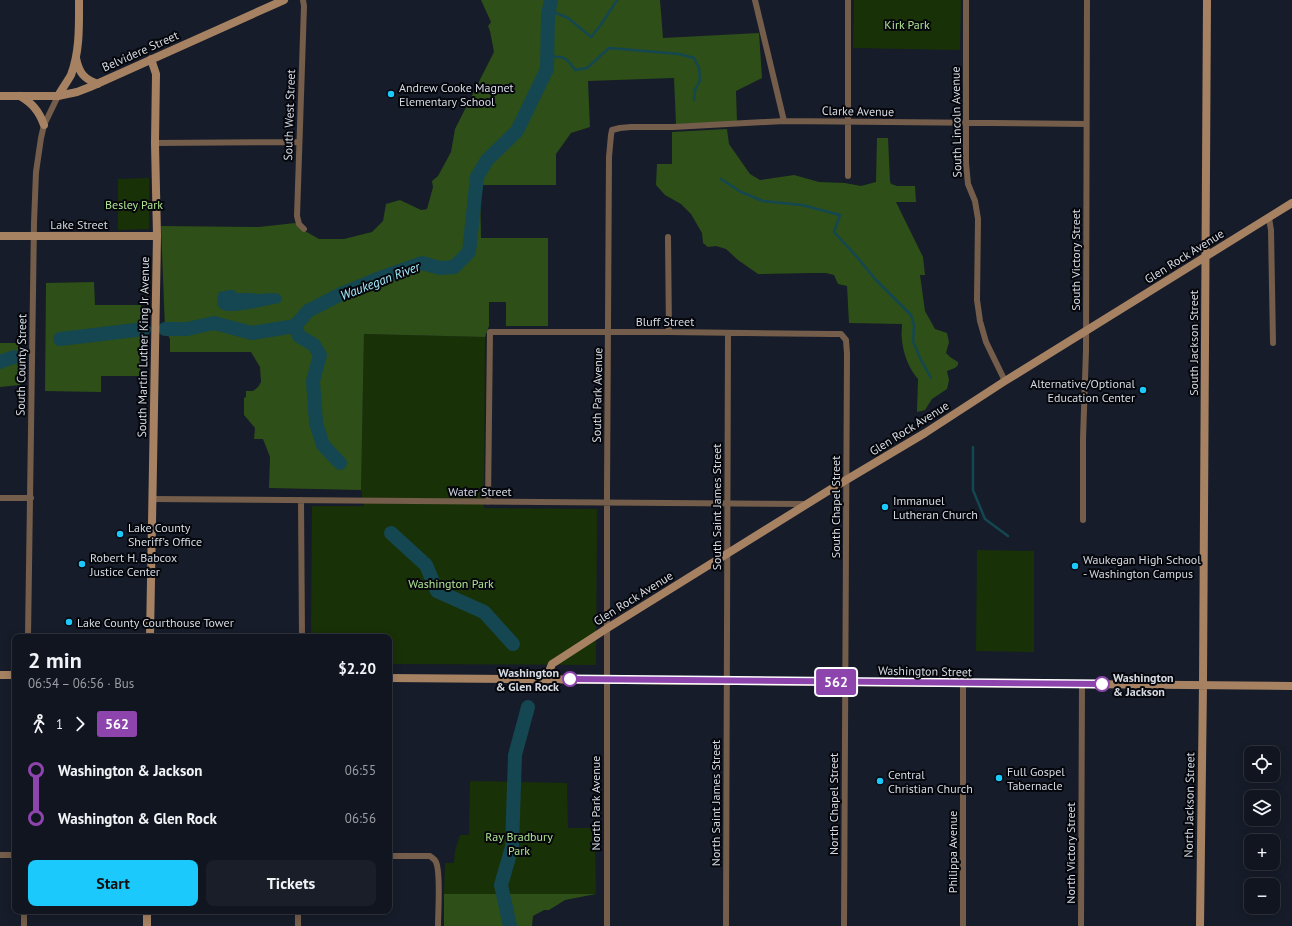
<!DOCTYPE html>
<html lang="en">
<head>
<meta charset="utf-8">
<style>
  :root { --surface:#10151f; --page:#191e28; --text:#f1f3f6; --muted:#9c9fa4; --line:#30343d; --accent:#1bc9fc }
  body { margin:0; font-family:"PT Sans",sans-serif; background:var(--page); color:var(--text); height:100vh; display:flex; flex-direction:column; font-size:15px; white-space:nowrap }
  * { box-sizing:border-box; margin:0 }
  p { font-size:13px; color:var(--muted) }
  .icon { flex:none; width:22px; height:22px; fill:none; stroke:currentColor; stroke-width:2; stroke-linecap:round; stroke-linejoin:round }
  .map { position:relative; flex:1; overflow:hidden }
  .panel { position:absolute; left:12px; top:634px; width:380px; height:280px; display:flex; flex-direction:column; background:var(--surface); border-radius:8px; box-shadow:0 2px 10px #0003,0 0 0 1px var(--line) }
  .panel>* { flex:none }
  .badge { padding:0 8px; border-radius:3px; font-size:14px; line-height:26px }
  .buttons { position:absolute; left:1244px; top:746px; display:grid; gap:8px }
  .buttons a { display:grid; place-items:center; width:36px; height:36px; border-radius:8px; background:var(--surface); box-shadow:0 2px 10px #0003,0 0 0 1px var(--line); font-size:20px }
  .map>.badge { position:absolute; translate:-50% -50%; box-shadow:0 0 0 2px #fff }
  .legs { display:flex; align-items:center; gap:6px; height:44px; padding:0 16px; font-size:13px }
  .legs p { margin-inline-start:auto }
  .summary { display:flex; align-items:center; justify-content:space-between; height:68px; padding:0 16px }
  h1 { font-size:22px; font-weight:700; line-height:30px }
  .button { display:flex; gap:8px; margin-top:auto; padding:8px 16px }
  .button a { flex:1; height:46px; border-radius:8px; background:var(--accent); color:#111; font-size:16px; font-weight:700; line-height:46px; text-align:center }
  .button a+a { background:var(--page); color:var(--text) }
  ul { padding:0 16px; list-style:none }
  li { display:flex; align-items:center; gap:14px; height:48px; font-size:15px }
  li i { display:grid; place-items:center; width:6px; height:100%; margin:0 5px; background:currentColor }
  li i::after { content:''; width:10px; height:10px; margin:-5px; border:3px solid; border-radius:50%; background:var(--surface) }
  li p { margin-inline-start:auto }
  li:first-child i { background:linear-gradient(#0000 50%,currentColor 0) }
  li:last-child i { background:linear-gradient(currentColor 50%,#0000 0) }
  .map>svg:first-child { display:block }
  .green { fill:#193107 }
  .forest { fill:#2e4f17 }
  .water { fill:#144751 }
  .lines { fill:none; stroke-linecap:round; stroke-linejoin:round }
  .stream { stroke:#144751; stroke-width:2.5 }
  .river { stroke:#144751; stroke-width:14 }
  .street { stroke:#745d4a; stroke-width:6 }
  .secondary { stroke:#a68263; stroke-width:8 }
  .line-1-casing { stroke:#fff; stroke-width:9 }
  .line-1 { stroke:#8e44ad; stroke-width:6 }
  .poi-dot { fill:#1bc9fc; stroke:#05070c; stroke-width:1.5 }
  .stop-1-dot { fill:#fff; stroke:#8e44ad; stroke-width:2 }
  .labels { text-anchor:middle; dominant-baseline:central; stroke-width:4; stroke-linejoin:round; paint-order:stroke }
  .park-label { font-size:12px; fill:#aee290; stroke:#05070c }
  .street-label { font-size:12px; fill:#d5dae3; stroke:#05070c }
  .poi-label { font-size:12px; fill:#d5dae3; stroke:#05070c; text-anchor:start }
  .stop-label { font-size:12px; font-weight:bold; fill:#d5dae3; stroke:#05070c; text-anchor:end }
  .water-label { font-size:13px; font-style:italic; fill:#a6ecfc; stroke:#05070c }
</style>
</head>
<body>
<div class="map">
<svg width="1292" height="926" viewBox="0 0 1292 926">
  <rect width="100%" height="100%" fill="#161c29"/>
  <path class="green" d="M 854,0 L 961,0 L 960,50 L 853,48 Z
    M 149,178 L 149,229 L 118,230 L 118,179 Z
    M 364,334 L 485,337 L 484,508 L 597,509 L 596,665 L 389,664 L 389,637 L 311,637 L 312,506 L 364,506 L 361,490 Z
    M 977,550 L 1034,551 L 1034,652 L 976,651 Z
    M 470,781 L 567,783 L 568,828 L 595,828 L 596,894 L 444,894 L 445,863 L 454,863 L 455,851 L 460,835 L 469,835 Z"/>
  <path class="forest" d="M 481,0 L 660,0 L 663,38 L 759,33 L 762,78 L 736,91 L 737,122 L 676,124 L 674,78 L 588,81 L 590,127 L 571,133 L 556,154 L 556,185 L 480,185 L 481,238 L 548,238 L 548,326 L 506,326 L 506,302 L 489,302 L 489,326 L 485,337 L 364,334 L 361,490 L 269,488 L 270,457 L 263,439 L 254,439 L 255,428 L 244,415 L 244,398 L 246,397 L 246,391 L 253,391 L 258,387 L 261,382 L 260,367 L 251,352 L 170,352 L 170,339 L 165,329 L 161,226 L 259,227 L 295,223 L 305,231 L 319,239 L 344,239 L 372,232 L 383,221 L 386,204 L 400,200 L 421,210 L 427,209 L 433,187 L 432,181 L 438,176 L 451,152 L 455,129 L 494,52 L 490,31 L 488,26 L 491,22 Z
    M 727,129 L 729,144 L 750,174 L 760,180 L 794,175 L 819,182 L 845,183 L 861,186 L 876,182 L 877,138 L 888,138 L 890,181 L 891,184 L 897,186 L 915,186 L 916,202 L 896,202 L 923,257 L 925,275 L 920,275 L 925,311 L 935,329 L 947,333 L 949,342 L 946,353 L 950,357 L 958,362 L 958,365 L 955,368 L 947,371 L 949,380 L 947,389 L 932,399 L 925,410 L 917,412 L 918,379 C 909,369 903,353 902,340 C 901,335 902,329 902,324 L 849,323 L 847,286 L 838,284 L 834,275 L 826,273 L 812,273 L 758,274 L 738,260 L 726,249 L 716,246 L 708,247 L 703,243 L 702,233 L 691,214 L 681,204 L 665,195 L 656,185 L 657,164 L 672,164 L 672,132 Z
    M 94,282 L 95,305 L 141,305 L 140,376 L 101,376 L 101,392 L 45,391 L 46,283 Z
    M 0,343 L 19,343 L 20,385 L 0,387 Z
    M 444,894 L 596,894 L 565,900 L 549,910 L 544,910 L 533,916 L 532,926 L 444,926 Z"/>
  <path class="water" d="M 229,290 L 234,290 L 237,293 L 250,293 L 258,294 L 273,293 L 279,294 L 282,298 L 280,303 L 274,304 C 264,306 229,315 221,309 C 220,309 218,305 217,304 L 219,303 C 215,300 218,296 219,292 Z"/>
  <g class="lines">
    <path class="stream" d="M 549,10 L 568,18 L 591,37 L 600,26 L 617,0
      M 547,57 C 563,56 566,56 575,70 L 587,68 L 609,48 L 679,54 L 694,58 L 699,68 L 700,80 L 695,90 L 694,100
      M 721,179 L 741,192 L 763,201 L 802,205 L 840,215 L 834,232 L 857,257 L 875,279 L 911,315 L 914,325 L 913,341 L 920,358 L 931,378
      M 973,447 L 973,490 L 985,519 L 1008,536"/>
    <path class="river" d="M 295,326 L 299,336 L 314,345 L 320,355 L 313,381 L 316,423 L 323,445 L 340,463
      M 165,329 L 187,329 L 214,323 L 252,333 L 295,326 L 308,311 L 341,294 L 385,276 L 422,263 L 440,268 L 454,267 L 469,252 L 477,177 L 487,160 L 517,131 L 547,69 L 548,15 L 551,0
      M 60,339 L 144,329
      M 0,362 L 14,357
      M 391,533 L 426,565 L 437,591 L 484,612 L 513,644
      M 510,926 L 501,885 L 512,847 L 515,755 L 528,707"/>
    <path class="street" d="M 303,0 L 304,6 L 297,216 L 299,224 L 304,229
      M 755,0 L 784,121
      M 966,0 L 966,163 L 968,184 L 975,201 L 978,219 L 977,300 L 980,321 L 986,342 L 1005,381
      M 155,143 L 299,142
      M 848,176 L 848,0
      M 1269,218 L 1271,230 L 1273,343
      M 668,237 L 669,332
      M 0,498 L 31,498
      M 152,499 L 808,504
      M 301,500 L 302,637
      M 488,502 L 490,332 L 669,332 L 831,334 L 841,334 L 846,340 L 847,354 L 844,926
      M 1083,520 L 1083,439 L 1086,350 L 1087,0
      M 28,637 L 34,223 L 36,172 L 41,138 L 44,125 L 58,96
      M 0,855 L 15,855
      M 389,856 L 430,856 C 432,858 435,859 436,862 C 441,873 438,912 438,926
      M 24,926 L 24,911
      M 298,926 L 298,911
      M 607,926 L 607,490 L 609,157 L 611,135 L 612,130 L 620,128 L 631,127 L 673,127 L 784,121 L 1086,124
      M 726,926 L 728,333
      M 963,926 L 963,683
      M 1081,926 L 1082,684"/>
    <path class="secondary" d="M 76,58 C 79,73 84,79 98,84
      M 0,96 L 58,96 L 77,92 L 90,87 L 284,0
      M 20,96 C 32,103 39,111 44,125
      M 58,96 C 62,89 67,82 71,75 C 80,51 79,25 79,0
      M 0,236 L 157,236
      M 150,637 L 157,236 L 155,143 L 156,74 L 151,59
      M 0,675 L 15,675
      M 389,678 L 1292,686
      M 546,679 L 552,664 L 606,629 L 836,486 L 925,433 L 1005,381 L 1292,203
      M 147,926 L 147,911
      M 1200,926 L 1203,685 L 1207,0"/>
  </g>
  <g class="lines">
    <defs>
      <path id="line-1" d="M 570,679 L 1102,684"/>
    </defs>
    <use href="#line-1" class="line-1-casing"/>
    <use href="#line-1" class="line-1"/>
  </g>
  <g class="poi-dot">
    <circle cx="391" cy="94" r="4"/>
    <circle cx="1143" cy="390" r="4"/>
    <circle cx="885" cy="507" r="4"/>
    <circle cx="120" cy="534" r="4"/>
    <circle cx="82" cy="564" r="4"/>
    <circle cx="1075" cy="566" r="4"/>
    <circle cx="69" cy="622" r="4"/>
    <circle cx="999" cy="778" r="4"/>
    <circle cx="880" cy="781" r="4"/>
  </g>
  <g class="stop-1-dot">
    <circle cx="570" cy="679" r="7"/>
    <circle cx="1102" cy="684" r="7"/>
  </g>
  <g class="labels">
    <g class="park-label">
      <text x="907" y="24">Kirk Park</text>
      <text x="134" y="204">Besley Park</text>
      <text x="451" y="583">Washington Park</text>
      <text x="519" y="836">Ray Bradbury<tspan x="519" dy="14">Park</tspan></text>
    </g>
    <g class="street-label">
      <text transform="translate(140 51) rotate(-24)">Belvidere Street</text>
      <text transform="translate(858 111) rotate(1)">Clarke Avenue</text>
      <text transform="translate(289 115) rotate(-88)">South West Street</text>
      <text transform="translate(956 122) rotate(-91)">South Lincoln Avenue</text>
      <text x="79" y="224">Lake Street</text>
      <text transform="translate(1184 256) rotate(-32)">Glen Rock Avenue</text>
      <text transform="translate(1075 260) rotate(-90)">South Victory Street</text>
      <text x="665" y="321">Bluff Street</text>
      <text transform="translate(1193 343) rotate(-90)">South Jackson Street</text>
      <text transform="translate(143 347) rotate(-89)">South Martin Luther King Jr Avenue</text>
      <text transform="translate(21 365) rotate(-89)">South County Street</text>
      <text transform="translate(597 395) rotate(-89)">South Park Avenue</text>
      <text transform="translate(909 428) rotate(-32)">Glen Rock Avenue</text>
      <text x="480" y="491">Water Street</text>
      <text transform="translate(716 507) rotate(-90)">South Saint James Street</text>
      <text transform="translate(835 507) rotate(-90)">South Chapel Street</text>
      <text transform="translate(633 598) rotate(-32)">Glen Rock Avenue</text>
      <text transform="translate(925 671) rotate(1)">Washington Street</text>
      <text transform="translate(595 803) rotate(-90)">North Park Avenue</text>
      <text transform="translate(715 803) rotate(-90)">North Saint James Street</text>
      <text transform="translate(833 804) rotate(-90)">North Chapel Street</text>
      <text transform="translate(1189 805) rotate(-89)">North Jackson Street</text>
      <text transform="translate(952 852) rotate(-90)">Philippa Avenue</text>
      <text transform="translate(1070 853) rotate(-90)">North Victory Street</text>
    </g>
    <g class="poi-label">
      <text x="399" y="87">Andrew Cooke Magnet<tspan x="399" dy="14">Elementary School</tspan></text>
      <text x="1135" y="383" text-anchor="end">Alternative/Optional<tspan x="1135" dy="14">Education Center</tspan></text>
      <text x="893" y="500">Immanuel<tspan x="893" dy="14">Lutheran Church</tspan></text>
      <text x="128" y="527">Lake County<tspan x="128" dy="14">Sheriff's Office</tspan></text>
      <text x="90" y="557">Robert H. Babcox<tspan x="90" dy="14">Justice Center</tspan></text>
      <text x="1083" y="559">Waukegan High School<tspan x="1083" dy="14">- Washington Campus</tspan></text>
      <text x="77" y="622">Lake County Courthouse Tower</text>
      <text x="1007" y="771">Full Gospel<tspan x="1007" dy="14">Tabernacle</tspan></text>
      <text x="888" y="774">Central<tspan x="888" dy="14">Christian Church</tspan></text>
    </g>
    <g class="stop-label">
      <text x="559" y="672">Washington<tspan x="559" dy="14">&amp; Glen Rock</tspan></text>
      <text x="1113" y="677" text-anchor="start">Washington<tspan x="1113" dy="14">&amp; Jackson</tspan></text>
    </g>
    <g class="water-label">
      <text transform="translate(380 281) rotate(-21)">Waukegan River</text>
    </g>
  </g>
</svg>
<div class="buttons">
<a><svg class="icon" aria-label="locate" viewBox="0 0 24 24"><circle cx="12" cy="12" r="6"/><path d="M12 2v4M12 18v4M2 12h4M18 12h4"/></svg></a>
<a><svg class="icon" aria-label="layers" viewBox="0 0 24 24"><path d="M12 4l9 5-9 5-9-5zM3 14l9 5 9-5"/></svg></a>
<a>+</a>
<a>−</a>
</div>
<b class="badge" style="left:836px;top:682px;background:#8e44ad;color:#fff">562</b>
<section class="panel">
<div class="summary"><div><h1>2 min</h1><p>06:54 – 06:56 · Bus</p></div><b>$2.20</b></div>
<div class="legs"><svg class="icon" aria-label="walk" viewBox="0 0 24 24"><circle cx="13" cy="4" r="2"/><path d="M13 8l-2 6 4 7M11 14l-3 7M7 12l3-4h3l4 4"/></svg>1<svg class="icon" aria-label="forward" viewBox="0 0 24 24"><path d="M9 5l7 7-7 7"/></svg><b class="badge" style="background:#8e44ad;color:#fff">562</b></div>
<ul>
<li><i style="color:#8e44ad"></i><b>Washington &amp; Jackson</b><p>06:55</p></li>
<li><i style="color:#8e44ad"></i><b>Washington &amp; Glen Rock</b><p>06:56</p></li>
</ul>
<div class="button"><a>Start</a><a>Tickets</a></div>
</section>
</div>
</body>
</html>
